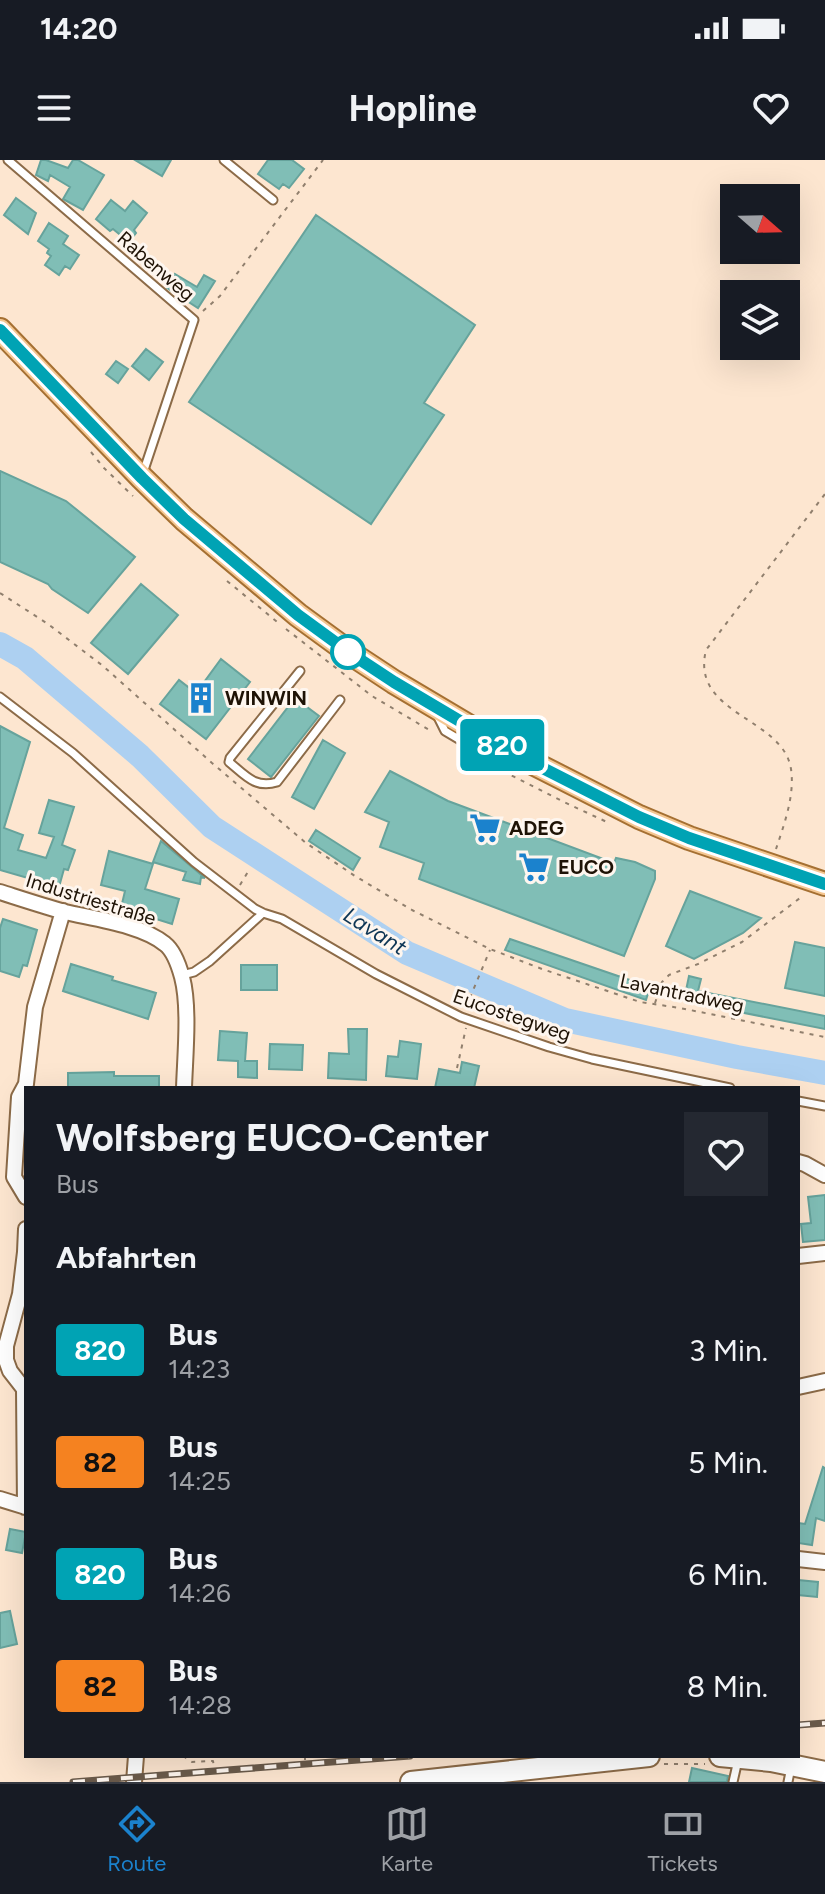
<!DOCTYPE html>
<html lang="de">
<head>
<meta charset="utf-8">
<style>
  :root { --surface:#171b24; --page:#242831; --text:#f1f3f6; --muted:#9ea1a6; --line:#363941; --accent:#1b82cd }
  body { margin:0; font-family:Figtree,sans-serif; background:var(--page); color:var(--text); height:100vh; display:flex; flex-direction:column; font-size:30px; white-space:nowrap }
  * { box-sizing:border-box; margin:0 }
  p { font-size:26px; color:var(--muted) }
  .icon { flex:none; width:44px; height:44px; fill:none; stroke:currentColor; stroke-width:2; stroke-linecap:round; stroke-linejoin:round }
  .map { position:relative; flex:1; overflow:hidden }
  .panel { position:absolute; left:24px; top:926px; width:776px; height:672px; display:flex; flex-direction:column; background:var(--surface); border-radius:0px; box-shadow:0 8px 32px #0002 }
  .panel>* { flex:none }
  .badge { padding:0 16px; border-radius:6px; font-size:28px; line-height:52px }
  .needle { width:52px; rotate:110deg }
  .controls { position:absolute; left:720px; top:24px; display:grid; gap:16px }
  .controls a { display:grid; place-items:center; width:80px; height:80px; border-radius:0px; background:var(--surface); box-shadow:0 8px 32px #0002; font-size:40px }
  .map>.badge { position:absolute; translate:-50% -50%; box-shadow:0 0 0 4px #fff }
  h2 { padding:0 32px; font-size:30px; line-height:72px }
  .round { display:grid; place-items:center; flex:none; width:84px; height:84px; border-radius:0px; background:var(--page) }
  .overview { display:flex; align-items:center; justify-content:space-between; height:136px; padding:0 32px }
  h1 { font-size:38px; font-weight:700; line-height:60px }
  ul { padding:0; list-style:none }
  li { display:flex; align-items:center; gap:24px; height:112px; padding:0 32px }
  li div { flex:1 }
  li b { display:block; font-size:30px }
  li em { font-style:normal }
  li .badge { min-width:88px; font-weight:700; text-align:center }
  .status { display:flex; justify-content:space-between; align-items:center; height:56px; padding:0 40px; background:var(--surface); direction:ltr }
  .status svg { height:22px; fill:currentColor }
  header { display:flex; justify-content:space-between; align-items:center; height:104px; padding:0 32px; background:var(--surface); font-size:36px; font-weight:700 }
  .dock { display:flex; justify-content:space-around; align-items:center; height:112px; border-top:2px solid var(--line); background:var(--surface); font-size:22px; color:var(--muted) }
  .dock a { display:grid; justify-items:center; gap:4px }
  .dock .on { color:var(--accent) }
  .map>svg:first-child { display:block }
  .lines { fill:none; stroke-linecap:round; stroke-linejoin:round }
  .river { stroke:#add0f1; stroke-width:24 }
  .building { fill:#80beb6; stroke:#66a39c; stroke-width:2 }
  .service-casing { stroke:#8c6b48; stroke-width:11 }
  .minor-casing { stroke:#8c6b48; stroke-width:18 }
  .secondary-casing { stroke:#8c6b48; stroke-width:24 }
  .primary-casing { stroke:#a57032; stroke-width:26 }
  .path { stroke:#907f6d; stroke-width:2; stroke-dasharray:4 6; stroke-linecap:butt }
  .service { stroke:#fff; stroke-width:7 }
  .minor { stroke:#fff; stroke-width:14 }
  .secondary { stroke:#fff; stroke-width:20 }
  .primary { stroke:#f5c792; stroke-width:22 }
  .rail-casing { stroke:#6b5b4b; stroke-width:7 }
  .rail { stroke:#fef6ef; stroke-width:4; stroke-dasharray:12; stroke-linecap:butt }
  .line-casing { stroke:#fff; stroke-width:18 }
  .line { stroke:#00a3b4; stroke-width:12 }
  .stop-dot { fill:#fff; stroke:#00a3b4; stroke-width:4 }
  .labels { text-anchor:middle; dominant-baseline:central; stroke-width:6; stroke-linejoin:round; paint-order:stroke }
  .street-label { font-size:20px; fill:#1e1205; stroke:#fef6ef }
  .poi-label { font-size:20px; font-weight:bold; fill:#1e1205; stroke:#fef6ef; text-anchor:start }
  .water-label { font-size:22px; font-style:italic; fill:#0e3655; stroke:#fef6ef }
</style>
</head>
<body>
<div class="status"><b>14:20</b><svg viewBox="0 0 49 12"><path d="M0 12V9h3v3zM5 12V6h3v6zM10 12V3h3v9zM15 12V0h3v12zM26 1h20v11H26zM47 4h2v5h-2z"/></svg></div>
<header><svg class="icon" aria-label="menu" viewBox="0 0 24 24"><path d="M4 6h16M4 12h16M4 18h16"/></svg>Hopline<svg class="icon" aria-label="heart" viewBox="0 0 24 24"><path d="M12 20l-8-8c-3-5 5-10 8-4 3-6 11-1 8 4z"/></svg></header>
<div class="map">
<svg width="825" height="1622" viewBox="0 0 825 1622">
  <rect width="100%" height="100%" fill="#fde6d0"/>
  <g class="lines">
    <path class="river" d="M 0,484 L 25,498 L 140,596 L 212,667 L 407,793 L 565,860 L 737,897 L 825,913"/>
  </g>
  <path class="building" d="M 41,0 L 46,0 L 68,8 L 73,0 L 78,0 L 104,15 L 83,50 L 63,39 L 70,27 L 50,15 L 48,21 L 36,15 Z
    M 135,0 L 171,0 L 162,16 Z
    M 268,0 L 292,0 L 304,9 L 289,28 L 283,24 L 279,29 L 258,14 Z
    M 16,38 L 36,53 L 28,74 L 4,55 Z
    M 111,40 L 125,51 L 133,41 L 147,53 L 134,70 L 136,73 L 129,82 L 113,69 L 110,71 L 96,59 Z
    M 316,55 L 475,165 L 424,243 L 444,255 L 371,364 L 189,242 Z
    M 49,63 L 68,76 L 63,84 L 79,95 L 70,109 L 65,106 L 59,115 L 45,105 L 51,96 L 47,93 L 49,89 L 38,81 Z
    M 175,114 L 197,127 L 204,115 L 215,121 L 198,148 L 167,128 Z
    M 146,189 L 163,202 L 149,220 L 132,206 Z
    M 116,201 L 128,209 L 118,223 L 106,214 Z
    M 0,311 L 66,341 L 135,397 L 88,453 L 52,429 L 48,424 L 0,402 Z
    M 141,424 L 178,455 L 128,514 L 91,483 Z
    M 221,499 L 250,522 L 206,579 L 160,544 L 179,520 L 196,533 Z
    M 295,538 L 319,556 L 271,617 L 248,599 Z
    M 0,566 L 30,582 L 4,668 L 23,675 L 18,690 L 46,698 L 54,677 L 39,673 L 49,640 L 74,647 L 62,685 L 75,690 L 68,710 L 64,709 L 59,727 L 0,710 Z
    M 323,580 L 345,593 L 314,649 L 292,637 Z
    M 390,611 L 448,641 L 614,703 L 616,698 L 635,702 L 655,711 L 655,719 L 624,796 L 419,719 L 424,703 L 380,687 L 389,662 L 365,652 Z
    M 316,670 L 360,698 L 353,710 L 309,681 Z
    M 161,681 L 205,718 L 201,717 L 200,724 L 183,720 L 186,712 L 153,702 Z
    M 109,691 L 153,704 L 145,729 L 179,739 L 172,764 L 121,748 L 125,731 L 101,725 Z
    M 690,731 L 761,758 L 743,773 L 694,799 L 666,786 Z
    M 3,759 L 37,770 L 27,806 L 23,805 L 19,817 L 0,811 L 0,768 Z
    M 510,779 L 650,827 L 646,840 L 505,790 Z
    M 795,782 L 825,788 L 825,836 L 785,828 Z
    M 71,804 L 113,817 L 112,820 L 156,833 L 148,859 L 63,831 Z
    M 241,805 L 277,805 L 277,830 L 241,830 Z
    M 689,816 L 701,819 L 698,831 L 825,856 L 825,869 L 689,842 L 684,840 Z
    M 348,869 L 367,869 L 366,920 L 328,918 L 329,893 L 349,894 Z
    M 220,871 L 247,873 L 245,901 L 257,901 L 257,918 L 238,917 L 238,901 L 218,900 Z
    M 400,881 L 421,884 L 417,919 L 386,916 L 388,896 L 398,897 Z
    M 270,884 L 303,885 L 302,910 L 269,909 Z
    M 462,902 L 479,906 L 474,928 L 435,928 L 439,909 L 460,913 Z
    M 114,912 L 114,916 L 159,916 L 159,928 L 68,928 L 68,913 Z
    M 825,1035 L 825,1080 L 803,1082 L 801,1064 L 811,1063 L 808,1037 Z
    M 823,1307 L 825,1308 L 825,1361 L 816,1358 L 812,1385 L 798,1383 L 798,1363 L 805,1364 Z
    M 10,1369 L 26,1372 L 22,1393 L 6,1390 Z
    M 798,1420 L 818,1422 L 817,1437 L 798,1435 Z
    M 10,1451 L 17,1484 L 0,1488 L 0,1453 Z
    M 692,1608 L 728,1616 L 727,1622 L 689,1622 Z"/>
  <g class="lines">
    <defs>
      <path id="service" d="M 8,0 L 194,160 L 143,313
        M 224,0 L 273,40
        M 300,511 L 230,598 L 229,602 C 245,615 255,629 277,622 L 340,540
        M 0,537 L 73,593 L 194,702 L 255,749 L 263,753 L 282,759 L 376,814 L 461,857 L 549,887 L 592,899 L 730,928
        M 438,557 L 445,571 L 477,590 L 495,592
        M 182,815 L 194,812 L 210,801 L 263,753
        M 798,941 L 825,946
        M 733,1622 L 738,1600
        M 788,1622 L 791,1607"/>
      <path id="minor" d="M 0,732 C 22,739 43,746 65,752 C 95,759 142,765 165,784 C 174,791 179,806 182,817 C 190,847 185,896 184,928
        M 798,1002 L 805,1004 L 825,1015
        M 26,1037 L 14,1017 L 19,937 L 26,924 L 35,847 L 63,751
        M 798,1096 L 825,1093
        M 798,1227 L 825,1221
        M 0,1339 L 26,1347
        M 25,1347 L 24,1229 L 10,1211 L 6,1200 L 6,1186 L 20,1134 L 25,1092 L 26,1069
        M 798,1399 L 825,1402
        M 134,1622 L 136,1596"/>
      <path id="secondary" d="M 720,1596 L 771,1601 L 825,1612
        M 411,1622 L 649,1596"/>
      <path id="primary" d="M 0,170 L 142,318 L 184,359 L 298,455 L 350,493 L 394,522 L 517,595 L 639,657 L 689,678 L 825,724"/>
    </defs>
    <use href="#service" class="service-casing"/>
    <use href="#minor" class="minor-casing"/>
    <use href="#secondary" class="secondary-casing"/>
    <use href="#primary" class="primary-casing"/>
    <path class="path" d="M 203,151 L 220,136 L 323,0
      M 91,292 L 104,308 L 133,336
      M 227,421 L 281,465
      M 0,433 L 48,464 L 103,506 L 212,603 L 306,683 L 355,716 L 412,750 L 490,789 L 542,809 L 640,842 L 680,848 L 825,877
      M 286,469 L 372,536 L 431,571
      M 485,602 L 564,642 L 609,663
      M 776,689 C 784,665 795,635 791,609 C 783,557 690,555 706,490 L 825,334
      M 240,725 L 249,710
      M 655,843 L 662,822 L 669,815 L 698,804 L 742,782 L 804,735
      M 466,847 L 490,790
      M 457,908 L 466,868
      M 183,1596 L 192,1602 L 213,1601 L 214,1607
      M 305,1596 L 305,1600
      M 664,1604 L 705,1604"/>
    <use href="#service" class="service"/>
    <use href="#minor" class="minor"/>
    <use href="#secondary" class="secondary"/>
    <use href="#primary" class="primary"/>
    <defs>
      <path id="rail" d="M 798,1565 L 825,1563
        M 73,1622 L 410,1596"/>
    </defs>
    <use href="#rail" class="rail-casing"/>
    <use href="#rail" class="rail"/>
  </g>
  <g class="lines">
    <defs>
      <path id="line" d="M 0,170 L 142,318 L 184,359 L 298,455 L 350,493 L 394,522 L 517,595 L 639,657 L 689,678 L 825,724"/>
    </defs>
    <use href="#line" class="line-casing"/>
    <use href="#line" class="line"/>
  </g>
  <defs>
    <symbol id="building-bare" viewBox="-9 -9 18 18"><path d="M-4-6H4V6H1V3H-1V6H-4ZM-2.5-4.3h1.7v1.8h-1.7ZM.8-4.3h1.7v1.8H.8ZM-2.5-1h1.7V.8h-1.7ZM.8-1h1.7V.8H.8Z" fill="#1b82cd" stroke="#fef6ef" stroke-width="2.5" paint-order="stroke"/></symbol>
    <symbol id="supermarket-bare" viewBox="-9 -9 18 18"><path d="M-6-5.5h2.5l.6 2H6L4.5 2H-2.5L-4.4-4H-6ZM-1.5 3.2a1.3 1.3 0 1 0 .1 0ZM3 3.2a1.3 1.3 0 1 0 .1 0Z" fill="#1b82cd" stroke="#fef6ef" stroke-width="2.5" paint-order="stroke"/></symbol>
  </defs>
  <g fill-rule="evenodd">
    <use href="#building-bare" x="179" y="516" width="44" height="44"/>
    <use href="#supermarket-bare" x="463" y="646" width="44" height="44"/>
    <use href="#supermarket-bare" x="512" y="685" width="44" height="44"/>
  </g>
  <circle class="stop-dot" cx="348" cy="492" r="16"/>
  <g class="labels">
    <g class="street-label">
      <text transform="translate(156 106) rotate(41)">Rabenweg</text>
      <text transform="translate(91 739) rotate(17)">Industriestraße</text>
      <text transform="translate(682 833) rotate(12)">Lavantradweg</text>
      <text transform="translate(512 855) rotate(19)">Eucostegweg</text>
    </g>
    <g class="poi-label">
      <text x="225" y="538">WINWIN</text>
      <text x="509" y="668">ADEG</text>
      <text x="558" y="707">EUCO</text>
    </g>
    <g class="water-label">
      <text transform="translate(375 771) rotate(32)">Lavant</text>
    </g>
  </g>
</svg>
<div class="controls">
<a><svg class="needle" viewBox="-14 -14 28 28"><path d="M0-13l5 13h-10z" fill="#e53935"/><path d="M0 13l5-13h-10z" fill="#9ea1a6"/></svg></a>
<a><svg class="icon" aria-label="layers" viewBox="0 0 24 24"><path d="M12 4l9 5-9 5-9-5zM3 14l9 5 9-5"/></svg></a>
</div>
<b class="badge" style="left:502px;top:585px;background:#00a3b4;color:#fff">820</b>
<section class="panel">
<div class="overview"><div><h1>Wolfsberg EUCO-Center</h1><p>Bus</p></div><a class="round"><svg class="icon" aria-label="heart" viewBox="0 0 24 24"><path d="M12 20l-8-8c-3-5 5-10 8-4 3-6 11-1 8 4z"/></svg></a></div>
<h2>Abfahrten</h2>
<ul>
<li><span class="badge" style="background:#00a3b4;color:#fff">820</span><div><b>Bus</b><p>14:23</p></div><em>3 Min.</em></li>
<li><span class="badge" style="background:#f58220;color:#111">82</span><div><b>Bus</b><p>14:25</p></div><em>5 Min.</em></li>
<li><span class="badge" style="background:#00a3b4;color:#fff">820</span><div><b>Bus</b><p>14:26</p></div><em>6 Min.</em></li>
<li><span class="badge" style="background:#f58220;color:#111">82</span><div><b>Bus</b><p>14:28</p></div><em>8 Min.</em></li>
</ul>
</section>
</div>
<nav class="dock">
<a class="on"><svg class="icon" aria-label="directions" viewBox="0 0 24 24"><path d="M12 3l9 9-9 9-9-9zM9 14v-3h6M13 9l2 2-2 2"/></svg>Route</a>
<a><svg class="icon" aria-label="map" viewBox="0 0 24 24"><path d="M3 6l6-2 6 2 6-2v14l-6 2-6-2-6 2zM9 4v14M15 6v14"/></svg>Karte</a>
<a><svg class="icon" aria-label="tickets" viewBox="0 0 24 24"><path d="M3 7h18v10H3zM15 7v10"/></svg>Tickets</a>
</nav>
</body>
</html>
